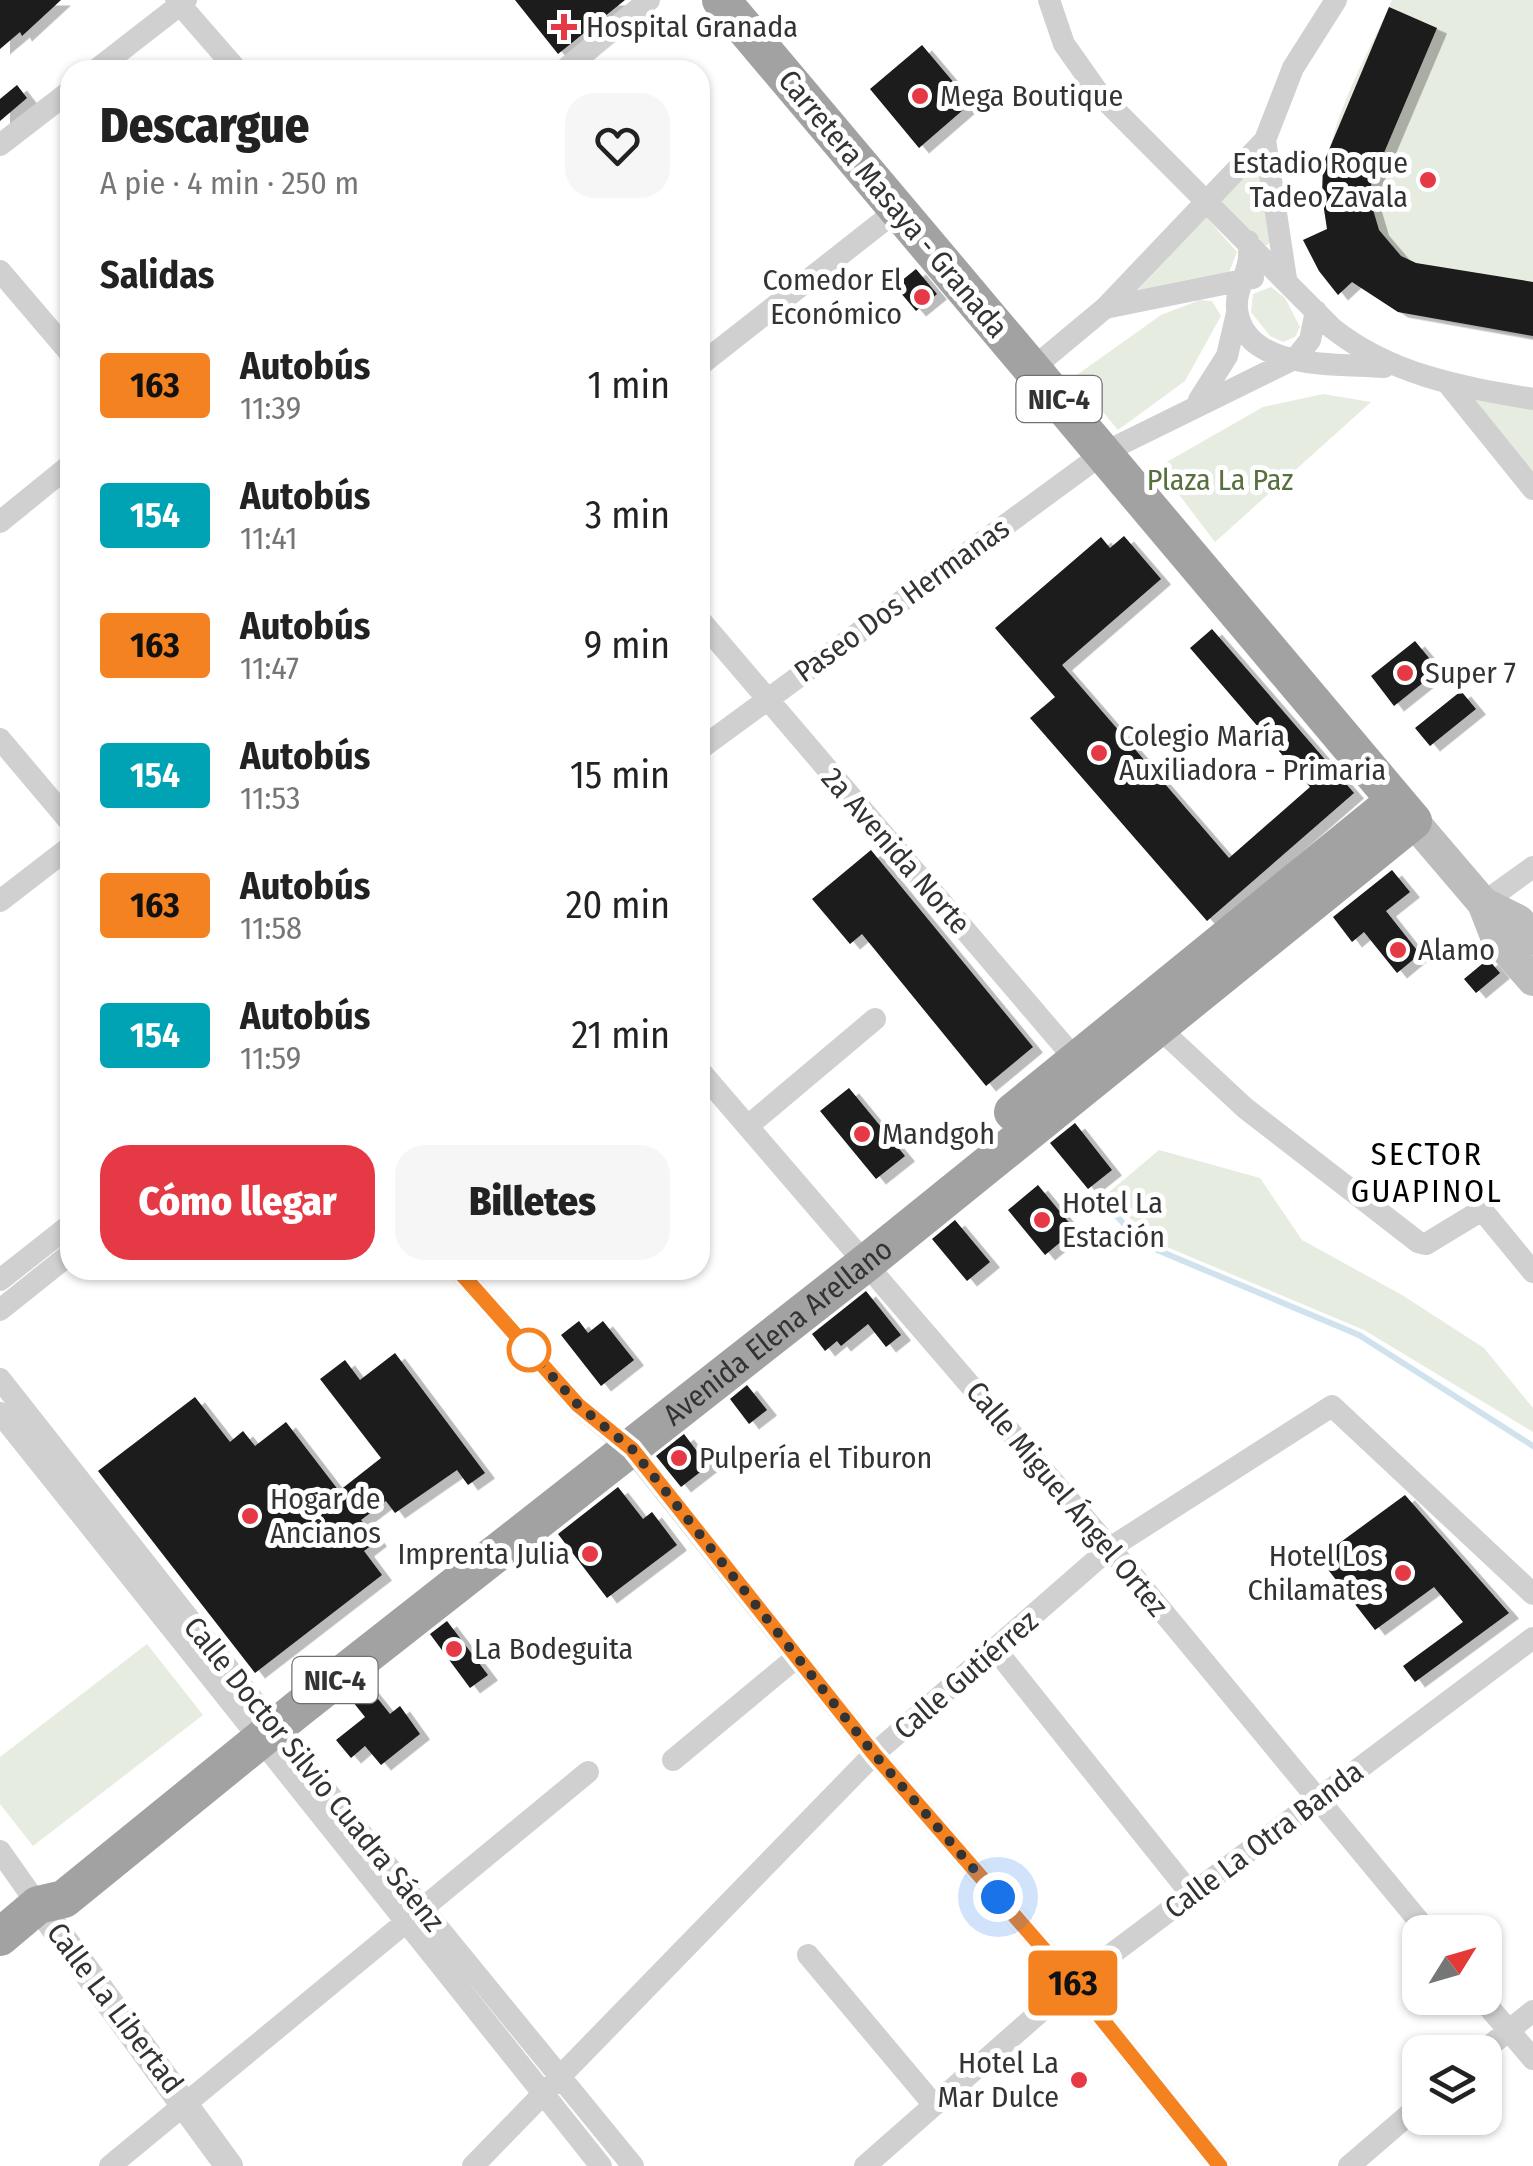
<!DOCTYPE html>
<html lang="es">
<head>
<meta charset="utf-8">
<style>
  :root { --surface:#fff; --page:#f6f6f6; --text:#222; --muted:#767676; --accent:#e63946 }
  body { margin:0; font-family:"Fira Sans Condensed",sans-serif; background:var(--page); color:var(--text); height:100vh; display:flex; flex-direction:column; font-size:38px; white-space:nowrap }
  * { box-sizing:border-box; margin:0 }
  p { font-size:32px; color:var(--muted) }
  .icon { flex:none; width:55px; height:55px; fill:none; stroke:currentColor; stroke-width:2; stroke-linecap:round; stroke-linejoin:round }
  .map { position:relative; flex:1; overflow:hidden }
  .details { position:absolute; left:60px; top:60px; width:650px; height:1220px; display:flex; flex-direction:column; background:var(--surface); border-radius:30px; box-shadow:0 2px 8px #0004 }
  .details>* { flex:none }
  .badge { padding:0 20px; border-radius:8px; font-size:35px; line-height:65px }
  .needle { width:65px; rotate:53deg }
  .tools { position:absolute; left:1402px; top:1915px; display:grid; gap:20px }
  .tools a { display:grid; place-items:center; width:100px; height:100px; border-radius:20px; background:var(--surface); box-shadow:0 2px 8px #0004; font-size:50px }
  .you { position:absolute; width:50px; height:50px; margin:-25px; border:8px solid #fff; border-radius:50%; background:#1a73e8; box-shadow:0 0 0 15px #1a73e833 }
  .map>.badge { position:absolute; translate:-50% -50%; box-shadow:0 0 0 5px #fff }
  h2 { padding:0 40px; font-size:38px; line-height:90px }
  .round { display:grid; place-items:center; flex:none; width:105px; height:105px; border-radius:30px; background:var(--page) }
  .head { display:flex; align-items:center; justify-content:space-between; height:170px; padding:0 40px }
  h1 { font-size:48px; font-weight:800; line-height:75px }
  .action { display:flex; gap:20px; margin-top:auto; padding:20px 40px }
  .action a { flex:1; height:115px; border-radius:30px; background:var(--accent); color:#fff; font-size:40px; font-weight:800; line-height:115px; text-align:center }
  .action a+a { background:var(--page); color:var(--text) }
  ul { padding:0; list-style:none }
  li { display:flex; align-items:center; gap:30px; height:130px; padding:0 40px }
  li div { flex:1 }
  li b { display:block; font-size:38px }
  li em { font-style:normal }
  li .badge { min-width:110px; font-weight:700; text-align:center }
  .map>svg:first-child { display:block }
  .green { fill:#e6ecdf }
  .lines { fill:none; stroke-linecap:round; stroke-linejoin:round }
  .stream { stroke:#cfe2ee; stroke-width:6 }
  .building { fill:#1a1a1a; filter:url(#shadow) }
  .minor { stroke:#d0d0d0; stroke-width:22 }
  .tertiary { stroke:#d0d0d0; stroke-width:28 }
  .secondary { stroke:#bdbdbd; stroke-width:32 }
  .trunk { stroke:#a2a2a2; stroke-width:38 }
  .line-casing { stroke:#fff; stroke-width:22 }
  .line { stroke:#f58220; stroke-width:15 }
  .walk { stroke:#333; stroke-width:10; stroke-dasharray:0 18 }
  .poi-dot { fill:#e63946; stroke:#fff; stroke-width:4 }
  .stop-dot { fill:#fff; stroke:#f58220; stroke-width:5 }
  .labels { text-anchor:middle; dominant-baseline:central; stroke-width:10; stroke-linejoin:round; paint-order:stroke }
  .shield { fill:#fff; stroke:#707070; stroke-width:2.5 }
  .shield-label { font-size:28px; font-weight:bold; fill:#333 }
  .poi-label { font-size:30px; fill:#333; stroke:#fff; text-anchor:start }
  .street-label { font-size:30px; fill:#333; stroke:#fff }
  .park-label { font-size:30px; fill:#56703f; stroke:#fff }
  .neighbourhood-label { font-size:32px; letter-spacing:2.5px; fill:#000; stroke:#fff }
</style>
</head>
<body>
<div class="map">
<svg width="1533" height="2166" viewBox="0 0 1533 2166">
  <defs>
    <filter id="shadow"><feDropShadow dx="10" dy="5.5" stdDeviation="0" flood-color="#0004"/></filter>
  </defs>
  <rect width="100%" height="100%" fill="#fff"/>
  <path class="green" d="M 1392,0 L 1533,0 L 1533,338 L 1398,312 L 1352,282 L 1338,295 L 1319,271 L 1303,240 L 1327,229 C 1313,143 1358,77 1392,0 Z
    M 1252,157 L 1260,173 L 1272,241 L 1267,245 L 1259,245 L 1218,204 Z
    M 1206,217 L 1237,252 L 1228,275 L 1137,291 Z
    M 1271,287 L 1285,298 L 1300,327 L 1295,337 L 1283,342 L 1270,336 L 1251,312 L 1253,294 Z
    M 1200,300 L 1212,301 L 1221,316 L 1185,381 L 1118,430 L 1074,377 L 1161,315 Z
    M 1449,385 L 1533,405 L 1533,486 Z
    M 1323,394 L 1371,402 L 1215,542 L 1158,467 L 1263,407 Z
    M 1159,1150 L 1260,1178 L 1302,1240 L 1402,1295 L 1484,1348 L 1533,1408 L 1533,1432 L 1364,1330 L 1148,1239 L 1108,1193 Z
    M 147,1644 L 203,1715 L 33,1846 L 0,1804 L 0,1757 Z"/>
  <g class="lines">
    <path class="stream" d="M 1108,1207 L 1143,1244 L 1359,1335 L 1533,1446"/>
  </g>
  <path class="building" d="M 0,0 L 61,0 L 22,36 L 20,32 L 0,49 Z
    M 515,0 L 625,0 L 558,54 Z
    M 1389,7 L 1437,28 L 1372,181 L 1369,196 L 1379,230 L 1401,256 L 1416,263 L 1533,282 L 1533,336 L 1398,312 L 1352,282 L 1338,295 L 1319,271 L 1303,240 L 1327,229 L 1322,196 L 1323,164 Z
    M 922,45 L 971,103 L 919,148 L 870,89 Z
    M 17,85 L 27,98 L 0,121 L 0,99 Z
    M 916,269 L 937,294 L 916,311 L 895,286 Z
    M 1124,536 L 1161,579 L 1062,665 L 1229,858 L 1310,787 L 1190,648 L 1212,629 L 1354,793 L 1207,921 L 1030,718 L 1055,697 L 995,628 L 1101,537 L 1110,548 Z
    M 1415,641 L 1439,670 L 1394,706 L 1371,676 Z
    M 1461,691 L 1476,709 L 1430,746 L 1415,728 Z
    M 871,850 L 1033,1047 L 986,1086 L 862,934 L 850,944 L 812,899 Z
    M 1392,870 L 1410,892 L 1386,911 L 1420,954 L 1397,973 L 1364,932 L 1352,942 L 1333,917 Z
    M 1488,959 L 1500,973 L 1476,993 L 1464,979 Z
    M 849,1088 L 905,1156 L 876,1179 L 820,1111 Z
    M 1075,1123 L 1112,1170 L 1088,1189 L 1050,1143 Z
    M 1038,1185 L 1075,1230 L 1045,1255 L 1008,1210 Z
    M 955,1220 L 990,1262 L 967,1281 L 932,1239 Z
    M 866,1291 L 901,1335 L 886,1347 L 868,1324 L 841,1346 L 837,1341 L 825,1351 L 812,1334 Z
    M 579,1321 L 588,1333 L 603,1321 L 634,1360 L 601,1386 L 561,1335 Z
    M 395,1353 L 485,1473 L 468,1485 L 457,1470 L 395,1513 L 386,1501 L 361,1520 L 377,1541 L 364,1551 L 382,1575 L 255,1673 L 98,1471 L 195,1397 L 230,1442 L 243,1431 L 255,1446 L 286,1422 L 339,1491 L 381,1458 L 320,1379 L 345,1360 L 360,1380 Z
    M 747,1385 L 767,1410 L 749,1424 L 730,1399 Z
    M 684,1434 L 708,1466 L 681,1487 L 656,1456 Z
    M 618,1487 L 643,1519 L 652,1512 L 677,1545 L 607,1598 L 558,1534 Z
    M 1405,1495 L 1509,1613 L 1415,1682 L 1403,1666 L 1463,1622 L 1434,1587 L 1375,1630 L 1319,1558 Z
    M 447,1621 L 488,1675 L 470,1688 L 430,1634 Z
    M 366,1684 L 390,1714 L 400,1706 L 420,1734 L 381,1765 L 365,1746 L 351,1758 L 336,1740 L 365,1717 L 349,1697 Z"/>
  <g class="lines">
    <path class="minor" d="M 176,0 L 237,70
      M 1049,0 L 1064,44 L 1100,95 L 1332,328 C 1391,375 1461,387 1533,399
      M 96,70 L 186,0
      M 564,70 L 649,0
      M 1265,140 L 1286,279
      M 0,145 L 70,91
      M 1248,241 C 1254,271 1235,284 1237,309 C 1244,372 1339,363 1384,367
      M 0,271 L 70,353
      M 1105,308 L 1253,278
      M 700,365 L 896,211
      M 1033,368 L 1105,308 L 1265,140 L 1293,68 L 1336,0
      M 1449,385 L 1533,489
      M 1199,400 L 1227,356 L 1237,313
      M 0,522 L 70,465
      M 700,620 L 1082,1067
      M 0,739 L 70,822
      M 700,749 L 1105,452 L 1296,358 L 1310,340 L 1316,311
      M 0,901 L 70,847
      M 1483,903 L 1533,867
      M 1159,1028 L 1245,1108 L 1418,1242 L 1426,1244 L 1482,1210 L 1533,1272
      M 700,1071 L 1110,1548 L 1428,1932
      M 748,1126 L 875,1019
      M 458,1270 L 578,1405 L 631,1449 L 874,1754 L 1073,1983 L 1220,2166
      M 0,1280 L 70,1225
      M 0,1310 L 70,1254
      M 0,1379 L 275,1728 L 633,2166
      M 0,1413 L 601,2166
      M 996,1650 L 1191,1894
      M 673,1760 L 797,1657
      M 0,1851 L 38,1905
      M 808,1955 L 934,2105
      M 1481,1998 L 1533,2059
      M 1482,2052 L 1533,2011
      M 110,2166 L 588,1772
      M 473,2166 L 874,1754 L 1110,1548 L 1332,1406 L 1533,1594
      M 865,2166 L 1073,1983 L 1533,1638
      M 1349,2166 L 1420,2105"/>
    <path class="tertiary" d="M 38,1905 L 229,2166"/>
    <path class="secondary" d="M 1413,821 L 1483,903 L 1497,939 L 1533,980
      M 1483,903 L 1519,921 L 1533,939"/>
    <g class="trunk">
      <path d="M 1013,1112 L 1395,801"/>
      <path id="s1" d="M 0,1937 L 38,1905 L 64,1899 L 298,1709 L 866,1263 L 1413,821 L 721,0"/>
    </g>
  </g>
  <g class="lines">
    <defs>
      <path id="line" d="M 458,1270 L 578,1405 L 632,1449 L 874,1754 L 1073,1983 L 1220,2166"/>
    </defs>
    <use href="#line" class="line-casing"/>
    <use href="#line" class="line"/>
    <path class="walk" d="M 529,1350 L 578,1405 L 632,1449 L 874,1754 L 998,1897"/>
  </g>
  <g class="poi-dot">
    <path d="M559 12h10v10h10v10h-10v10h-10v-10h-10v-10h10z"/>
    <circle cx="920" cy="96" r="10"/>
    <circle cx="1428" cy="180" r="10"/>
    <circle cx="922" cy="297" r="10"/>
    <circle cx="1405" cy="673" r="10"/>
    <circle cx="1099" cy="753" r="10"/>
    <circle cx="1398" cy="950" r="10"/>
    <circle cx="862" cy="1134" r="10"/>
    <circle cx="1042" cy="1220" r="10"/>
    <circle cx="679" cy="1458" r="10"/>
    <circle cx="250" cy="1516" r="10"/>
    <circle cx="590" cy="1554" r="10"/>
    <circle cx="1403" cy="1573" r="10"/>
    <circle cx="454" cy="1649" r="10"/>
    <circle cx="1079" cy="2080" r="10"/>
  </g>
  <circle class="stop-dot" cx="529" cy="1350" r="20"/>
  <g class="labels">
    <g class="shield">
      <rect x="1016.5" y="376" width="85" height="46" rx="8"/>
      <rect x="292.5" y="1657" width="85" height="46" rx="8"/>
    </g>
    <g class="shield-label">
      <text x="1059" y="399">NIC-4</text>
      <text x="335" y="1680">NIC-4</text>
    </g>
    <g class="poi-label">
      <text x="586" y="27">Hospital Granada</text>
      <text x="940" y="96">Mega Boutique</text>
      <text x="1408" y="163" text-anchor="end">Estadio Roque<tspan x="1408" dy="34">Tadeo Zavala</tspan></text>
      <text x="902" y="280" text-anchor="end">Comedor El<tspan x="902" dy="34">Económico</tspan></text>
      <text x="1425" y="673">Super 7</text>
      <text x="1119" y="736">Colegio María<tspan x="1119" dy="34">Auxiliadora - Primaria</tspan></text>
      <text x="1418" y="950">Alamo</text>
      <text x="882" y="1134">Mandgoh</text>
      <text x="1062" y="1203">Hotel La<tspan x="1062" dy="34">Estación</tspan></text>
      <text x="699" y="1458">Pulpería el Tiburon</text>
      <text x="270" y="1499">Hogar de<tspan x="270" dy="34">Ancianos</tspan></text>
      <text x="570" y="1554" text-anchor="end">Imprenta Julia</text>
      <text x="1383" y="1556" text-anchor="end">Hotel Los<tspan x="1383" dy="34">Chilamates</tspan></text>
      <text x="474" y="1649">La Bodeguita</text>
      <text x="1059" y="2063" text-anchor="end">Hotel La<tspan x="1059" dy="34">Mar Dulce</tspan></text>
    </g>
    <g class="street-label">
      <text transform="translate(893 204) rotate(50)">Carretera Masaya - Granada</text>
      <text transform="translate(902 600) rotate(-36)">Paseo Dos Hermanas</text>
      <text transform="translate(896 851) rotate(49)">2a Avenida Norte</text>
      <text stroke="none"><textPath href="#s1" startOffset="988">Avenida Elena Arellano</textPath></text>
      <text transform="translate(1067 1499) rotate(50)">Calle Miguel Ángel Ortez</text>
      <text transform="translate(966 1675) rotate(-41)">Calle Gutiérrez</text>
      <text transform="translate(314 1774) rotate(51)">Calle Doctor Silvio Cuadra Sáenz</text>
      <text transform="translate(1264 1840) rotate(-37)">Calle La Otra Banda</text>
      <text transform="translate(115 2008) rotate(53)">Calle La Libertad</text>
    </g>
    <g class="park-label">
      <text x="1220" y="480">Plaza La Paz</text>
    </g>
    <g class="neighbourhood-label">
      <text x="1427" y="1154">SECTOR<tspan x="1427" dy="37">GUAPINOL</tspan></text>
    </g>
  </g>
</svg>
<div class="tools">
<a><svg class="needle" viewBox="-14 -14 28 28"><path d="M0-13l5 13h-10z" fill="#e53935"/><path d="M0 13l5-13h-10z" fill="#767676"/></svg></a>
<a><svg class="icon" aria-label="layers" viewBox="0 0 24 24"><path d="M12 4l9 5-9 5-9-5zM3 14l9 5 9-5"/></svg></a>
</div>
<div class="you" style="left:998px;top:1897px"></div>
<b class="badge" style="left:1073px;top:1983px;background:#f58220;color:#111">163</b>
<section class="details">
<div class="head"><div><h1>Descargue</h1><p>A pie · 4 min · 250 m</p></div><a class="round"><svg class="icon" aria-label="heart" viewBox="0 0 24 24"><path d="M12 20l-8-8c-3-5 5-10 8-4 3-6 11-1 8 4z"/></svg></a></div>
<h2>Salidas</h2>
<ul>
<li><span class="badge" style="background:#f58220;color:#111">163</span><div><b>Autobús</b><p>11:39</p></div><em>1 min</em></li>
<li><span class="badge" style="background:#00a3b4;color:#fff">154</span><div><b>Autobús</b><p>11:41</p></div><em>3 min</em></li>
<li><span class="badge" style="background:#f58220;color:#111">163</span><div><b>Autobús</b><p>11:47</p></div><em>9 min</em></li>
<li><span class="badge" style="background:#00a3b4;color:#fff">154</span><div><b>Autobús</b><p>11:53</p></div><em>15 min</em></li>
<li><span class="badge" style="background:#f58220;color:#111">163</span><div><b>Autobús</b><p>11:58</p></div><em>20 min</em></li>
<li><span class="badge" style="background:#00a3b4;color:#fff">154</span><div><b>Autobús</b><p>11:59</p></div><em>21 min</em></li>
</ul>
<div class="action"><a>Cómo llegar</a><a>Billetes</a></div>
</section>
</div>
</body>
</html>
